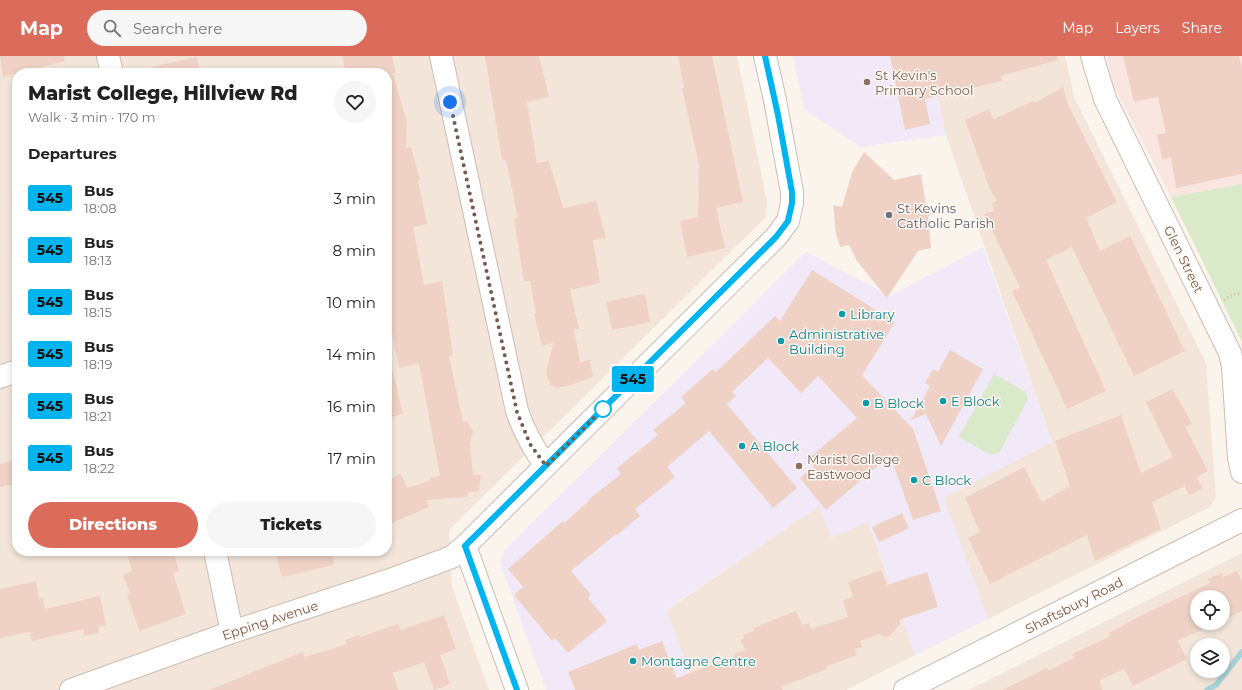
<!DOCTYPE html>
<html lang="en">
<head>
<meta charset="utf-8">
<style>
  :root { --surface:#fff; --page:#f6f6f6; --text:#222; --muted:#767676; --accent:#db6c5b }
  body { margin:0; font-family:Montserrat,sans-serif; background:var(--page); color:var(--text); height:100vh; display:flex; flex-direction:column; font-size:15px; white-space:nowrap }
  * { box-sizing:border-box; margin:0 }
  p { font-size:13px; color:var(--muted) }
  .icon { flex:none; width:22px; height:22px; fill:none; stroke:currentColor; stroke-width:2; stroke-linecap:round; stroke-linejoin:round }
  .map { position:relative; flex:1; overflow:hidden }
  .drawer { position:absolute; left:12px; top:12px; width:380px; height:488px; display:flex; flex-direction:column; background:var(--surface); border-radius:16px; box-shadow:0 2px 6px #0003 }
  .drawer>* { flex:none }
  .badge { padding:0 8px; border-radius:3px; font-size:14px; line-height:26px }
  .fabs { position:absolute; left:1190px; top:534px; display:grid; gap:8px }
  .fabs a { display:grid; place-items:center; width:40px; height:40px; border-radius:50%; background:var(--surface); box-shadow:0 2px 6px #0003; font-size:20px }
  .you { position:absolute; width:20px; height:20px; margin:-10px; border:3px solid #fff; border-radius:50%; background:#1a73e8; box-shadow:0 0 0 6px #1a73e833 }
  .map>.badge { position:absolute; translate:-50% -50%; box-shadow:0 0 0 2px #fff }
  h2 { padding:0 16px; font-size:15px; line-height:36px }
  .round { display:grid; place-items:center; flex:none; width:42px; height:42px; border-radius:21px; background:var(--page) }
  .head { display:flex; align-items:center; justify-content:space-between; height:68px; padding:0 16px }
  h1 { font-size:19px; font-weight:800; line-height:30px }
  .button { display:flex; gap:8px; margin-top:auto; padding:8px 16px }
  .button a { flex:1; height:46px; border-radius:24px; background:var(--accent); color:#fff; font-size:16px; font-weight:800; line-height:46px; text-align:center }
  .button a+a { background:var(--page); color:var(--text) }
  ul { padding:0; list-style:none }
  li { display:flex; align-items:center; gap:12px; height:52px; padding:0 16px }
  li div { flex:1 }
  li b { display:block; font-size:15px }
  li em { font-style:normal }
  li .badge { min-width:44px; font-weight:700; text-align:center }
  header { display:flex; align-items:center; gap:24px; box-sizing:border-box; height:56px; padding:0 20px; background:var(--accent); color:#fff }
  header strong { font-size:19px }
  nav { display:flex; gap:22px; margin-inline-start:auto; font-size:14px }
  .search { width:280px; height:36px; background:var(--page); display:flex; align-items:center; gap:10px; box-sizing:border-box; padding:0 14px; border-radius:22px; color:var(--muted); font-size:15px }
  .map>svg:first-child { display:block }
  .residential { fill:#f3e5da; fill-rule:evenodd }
  .commercial { fill:#fae6e1 }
  .education { fill:#f1e8f8 }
  .green { fill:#d9e9ca }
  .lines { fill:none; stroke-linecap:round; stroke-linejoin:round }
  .stream { stroke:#a8d2d5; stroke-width:5.5 }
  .building { fill:#efd2c5 }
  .minor-casing { stroke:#cdbcb2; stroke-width:24 }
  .path { stroke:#d4b5a8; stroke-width:2.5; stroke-dasharray:1 3; stroke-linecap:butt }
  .minor { stroke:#fff; stroke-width:22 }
  .line-casing { stroke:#fff; stroke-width:9 }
  .line { stroke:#00b5ef; stroke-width:6 }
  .walk { stroke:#755a50; stroke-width:4; stroke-dasharray:0 7.2 }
  .education-dot { fill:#8d6e63; stroke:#fef8f2; stroke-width:1.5 }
  .worship-dot { fill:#6b7280; stroke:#fef8f2; stroke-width:1.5 }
  .culture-dot { fill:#0f9aa8; stroke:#fef8f2; stroke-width:1.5 }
  .stop-dot { fill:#fff; stroke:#00b5ef; stroke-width:2 }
  .labels { text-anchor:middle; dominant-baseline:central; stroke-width:3; stroke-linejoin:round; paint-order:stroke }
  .education-label { font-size:13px; fill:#785e54; stroke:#fef8f2; text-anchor:start }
  .worship-label { font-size:13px; fill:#5b616d; stroke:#fef8f2; text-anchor:start }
  .street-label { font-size:13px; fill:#755a50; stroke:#fef8f2 }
  .culture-label { font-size:13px; fill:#0d838f; stroke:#fef8f2; text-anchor:start }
</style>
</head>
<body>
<header>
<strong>Map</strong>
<div class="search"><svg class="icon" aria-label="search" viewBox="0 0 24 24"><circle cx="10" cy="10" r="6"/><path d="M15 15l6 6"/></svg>Search here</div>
<nav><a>Map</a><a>Layers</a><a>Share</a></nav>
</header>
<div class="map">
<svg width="1242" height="634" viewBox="0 0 1242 634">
  <rect width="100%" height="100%" fill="#fbf4ec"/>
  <path class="residential" d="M 0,0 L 737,0 L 767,146 L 766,161 L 449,474 L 452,531 L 489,634 L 0,634 ZM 17,17 L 387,17 L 387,495 L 17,495 Z
    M 929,0 L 1065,0 L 1074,41 L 1206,307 L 1216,441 L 1210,451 L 988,563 L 943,442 L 1052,386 L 946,79 Z
    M 819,450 L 868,465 L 915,599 L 846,634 L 697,634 L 666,555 Z
    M 1242,497 L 1242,634 L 969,634 ZM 1197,541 L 1223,541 L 1223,567 L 1197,567 ZM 1197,589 L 1223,589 L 1223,615 L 1197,615 Z"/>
  <path class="commercial" d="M 1107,0 L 1242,0 L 1242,128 L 1171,141 L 1112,27 Z"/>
  <path class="education" d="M 793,0 L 929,0 L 946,79 L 861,91 L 804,53 Z
    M 983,191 L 1052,386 L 944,442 L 988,563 L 915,599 L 868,466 L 831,482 L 819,450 L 666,554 L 697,634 L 546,634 L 500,507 L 504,495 L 806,196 L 890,240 Z"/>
  <path class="green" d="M 1242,128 L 1242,286 L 1171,141 Z
    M 994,318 L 1026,336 L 1028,343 L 999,397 L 991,399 L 959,381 Z"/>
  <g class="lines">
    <path class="stream" d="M 1207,634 L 1216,629 L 1242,596"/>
  </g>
  <path class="building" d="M 0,0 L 64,0 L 65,5 L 3,21 Z
    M 342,0 L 392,0 L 396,17 L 393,17 L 407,67 L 406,92 L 411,91 L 420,124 L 418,124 L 427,168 L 413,171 L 424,229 L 442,225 L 453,299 L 449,300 L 463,366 L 467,365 L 473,375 L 470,387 L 473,419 L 481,419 L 479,435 L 469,436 L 466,441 L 426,444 L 429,451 L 387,469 L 387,424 L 401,418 L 407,432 L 430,425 L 430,422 L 440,420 L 419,307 L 399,312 L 390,267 L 387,268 L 387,17 L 346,17 Z
    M 485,0 L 539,0 L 549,41 L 527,46 L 537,107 L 549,105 L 563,152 L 596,145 L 606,182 L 593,184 L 600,227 L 570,234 L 579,273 L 574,273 L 580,306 L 590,304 L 593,321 L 570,329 L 556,332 L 550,328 L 546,317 L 553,287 L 542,290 L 534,258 L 536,257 L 530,225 L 524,225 L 514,163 L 518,162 L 506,104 L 502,104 Z
    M 678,0 L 712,0 L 743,146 L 716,152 L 725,192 L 687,201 L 680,165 L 698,161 L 699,108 L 682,32 L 684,32 Z
    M 890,0 L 1057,0 L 1058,4 L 1001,20 L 1002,25 L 925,43 L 930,68 L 905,74 Z
    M 1123,0 L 1239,0 L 1242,11 L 1242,118 L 1176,132 L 1171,102 L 1162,103 L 1157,79 L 1166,77 L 1158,41 L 1134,46 Z
    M 197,1 L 200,17 L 151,17 L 151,11 Z
    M 1063,31 L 1069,51 L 1117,146 L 1086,162 L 1100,195 L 1130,180 L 1185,295 L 1134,320 L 1072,191 L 1046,204 L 1106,335 L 1067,353 L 1012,235 L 1020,231 L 984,158 L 994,155 L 992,147 L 997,145 L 989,131 L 965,64 L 989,53 L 994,63 L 1033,45 L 1035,47 Z
    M 864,96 L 894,124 L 921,118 L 926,149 L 933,155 L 928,161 L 931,192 L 918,195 L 887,242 L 857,205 L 849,189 L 840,191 L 836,178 L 833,149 L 842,151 L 852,116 Z
    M 812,214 L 895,266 L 862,319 L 913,373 L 941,455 L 913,464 L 890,399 L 826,454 L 800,422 L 814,410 L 808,403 L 857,362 L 818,320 L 801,337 L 768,302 L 732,336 L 736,340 L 727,348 L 797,432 L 773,452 L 709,375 L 667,411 L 675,421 L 635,453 L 640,460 L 617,479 L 616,478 L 571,515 L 591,539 L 588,542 L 607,565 L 568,597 L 555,582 L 552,585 L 514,539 L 523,531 L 508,513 L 563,465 L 564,467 L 589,445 L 588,444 L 621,418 L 617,412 L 658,379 L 653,374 L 686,347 L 681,341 L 713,313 L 716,316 L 775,260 L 780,265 Z
    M 645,238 L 650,266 L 612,274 L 606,246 Z
    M 950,294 L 983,313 L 941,390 L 926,358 L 911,364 L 930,330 L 925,327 L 933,313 L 938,316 Z
    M 393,315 L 403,358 L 387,362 L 387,316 Z
    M 1173,333 L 1192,368 L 1185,371 L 1208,415 L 1197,421 L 1203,433 L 1189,439 L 1185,430 L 1152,446 L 1161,473 L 1095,505 L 1087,479 L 990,528 L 968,482 L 980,476 L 965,442 L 1024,411 L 1042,446 L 1070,430 L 1055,385 L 1121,359 L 1141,417 L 1173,401 L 1146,346 Z
    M 17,403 L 17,427 L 0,431 L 0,408 Z
    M 902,457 L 909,472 L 879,486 L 872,471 Z
    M 126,495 L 173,495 L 179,515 L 173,517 L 186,558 L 139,575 L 127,538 L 130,537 L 123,519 L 132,515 Z
    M 275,495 L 332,495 L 334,509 L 282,521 Z
    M 881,514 L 887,529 L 927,516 L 938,551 L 899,564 L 900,568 L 890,580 L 885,581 L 879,578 L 860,585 L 862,591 L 855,593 L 857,599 L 833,608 L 826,611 L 827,613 L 781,631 L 783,634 L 575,634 L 568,616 L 637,588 L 639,594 L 662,585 L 677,622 L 735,600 L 734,598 L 745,594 L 741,584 L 744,582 L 743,579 L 754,575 L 753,572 L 796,555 L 802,569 L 809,567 L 811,573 L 848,561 L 843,545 L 853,541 L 848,526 Z
    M 1237,515 L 1242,526 L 1242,555 L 1223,564 L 1223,541 L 1197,541 L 1197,567 L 1217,567 L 1179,584 L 1178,586 L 1187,603 L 1133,630 L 1124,613 L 1100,624 L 1102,634 L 1002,634 L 1047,612 L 1048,615 L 1074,602 L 1072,598 L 1111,580 L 1109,577 L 1142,559 L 1210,527 L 1208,523 L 1222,517 L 1223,521 Z
    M 36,525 L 39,543 L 43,542 L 45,553 L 100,540 L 106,569 L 98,571 L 99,577 L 84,580 L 83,573 L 32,585 L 30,576 L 0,582 L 0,533 Z
    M 444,559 L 456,593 L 440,599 L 450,628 L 434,634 L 424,606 L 393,617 L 398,634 L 209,634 L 303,596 L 305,601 L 347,588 L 345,584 L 359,579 L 360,581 L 398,568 L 401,574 Z"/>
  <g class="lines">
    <defs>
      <path id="minor" d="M 108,0 L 112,17
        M 441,0 L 517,355 C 524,376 533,392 546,410
        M 1092,0 L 1105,43 L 1230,297 L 1233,311 L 1239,402 L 1242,416
        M 0,321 L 17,315
        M 465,490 L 517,634
        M 215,495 L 232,576
        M 71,634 L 232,576 L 390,524 L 452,501 L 465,490 L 776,181 L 788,165 L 792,147 L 792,136 L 775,44 L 765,0
        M 905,634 L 1242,464"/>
    </defs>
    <use href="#minor" class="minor-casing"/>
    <path class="path" d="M 1224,244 L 1234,238 L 1242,237"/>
    <use href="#minor" class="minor"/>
  </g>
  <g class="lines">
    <defs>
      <path id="line" d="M 517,634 L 465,490 L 776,181 L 788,165 L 792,147 L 792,136 L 778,59 L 765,0"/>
    </defs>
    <use href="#line" class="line-casing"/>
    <use href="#line" class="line"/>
    <path class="walk" d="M 450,46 L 517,356 L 530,388 L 546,410 L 603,353"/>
  </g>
  <g class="education-dot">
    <circle cx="867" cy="26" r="4"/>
    <circle cx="799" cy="410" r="4"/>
  </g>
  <circle class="worship-dot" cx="889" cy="159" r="4"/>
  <g class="culture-dot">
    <circle cx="842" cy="258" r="4"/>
    <circle cx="781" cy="285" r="4"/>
    <circle cx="943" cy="345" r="4"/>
    <circle cx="866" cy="347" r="4"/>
    <circle cx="742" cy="390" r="4"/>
    <circle cx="914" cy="424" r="4"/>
    <circle cx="633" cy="605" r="4"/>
  </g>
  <circle class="stop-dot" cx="603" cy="353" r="8"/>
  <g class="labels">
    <g class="education-label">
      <text x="875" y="19">St Kevin's<tspan x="875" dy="15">Primary School</tspan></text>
      <text x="807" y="403">Marist College<tspan x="807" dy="15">Eastwood</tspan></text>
    </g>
    <g class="worship-label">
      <text x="897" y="152">St Kevins<tspan x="897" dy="15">Catholic Parish</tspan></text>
    </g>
    <g class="street-label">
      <text transform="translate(1184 203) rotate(64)">Glen Street</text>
      <text transform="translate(1074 549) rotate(-27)">Shaftsbury Road</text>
      <text transform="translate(270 564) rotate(-18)">Epping Avenue</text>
    </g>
    <g class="culture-label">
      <text x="850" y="258">Library</text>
      <text x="789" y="278">Administrative<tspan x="789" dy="15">Building</tspan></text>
      <text x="951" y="345">E Block</text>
      <text x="874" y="347">B Block</text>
      <text x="750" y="390">A Block</text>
      <text x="922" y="424">C Block</text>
      <text x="641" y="605">Montagne Centre</text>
    </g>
  </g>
</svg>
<div class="fabs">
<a><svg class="icon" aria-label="locate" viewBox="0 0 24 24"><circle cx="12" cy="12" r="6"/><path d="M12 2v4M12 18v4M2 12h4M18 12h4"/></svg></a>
<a><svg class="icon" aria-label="layers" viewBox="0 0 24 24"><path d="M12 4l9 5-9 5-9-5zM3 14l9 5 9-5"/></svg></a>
</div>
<div class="you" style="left:450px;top:46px"></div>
<b class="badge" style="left:633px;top:323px;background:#00b5ef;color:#111">545</b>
<section class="drawer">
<div class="head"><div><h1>Marist College, Hillview Rd</h1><p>Walk · 3 min · 170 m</p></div><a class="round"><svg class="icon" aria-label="heart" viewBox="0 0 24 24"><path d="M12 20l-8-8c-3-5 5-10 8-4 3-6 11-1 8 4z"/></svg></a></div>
<h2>Departures</h2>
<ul>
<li><span class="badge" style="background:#00b5ef;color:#111">545</span><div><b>Bus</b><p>18:08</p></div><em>3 min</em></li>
<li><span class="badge" style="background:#00b5ef;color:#111">545</span><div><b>Bus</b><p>18:13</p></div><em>8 min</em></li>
<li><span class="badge" style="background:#00b5ef;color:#111">545</span><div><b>Bus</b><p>18:15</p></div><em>10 min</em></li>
<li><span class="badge" style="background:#00b5ef;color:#111">545</span><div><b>Bus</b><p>18:19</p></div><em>14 min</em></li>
<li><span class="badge" style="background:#00b5ef;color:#111">545</span><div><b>Bus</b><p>18:21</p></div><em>16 min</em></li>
<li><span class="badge" style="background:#00b5ef;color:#111">545</span><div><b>Bus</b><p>18:22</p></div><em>17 min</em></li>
</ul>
<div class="button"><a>Directions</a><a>Tickets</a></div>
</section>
</div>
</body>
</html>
